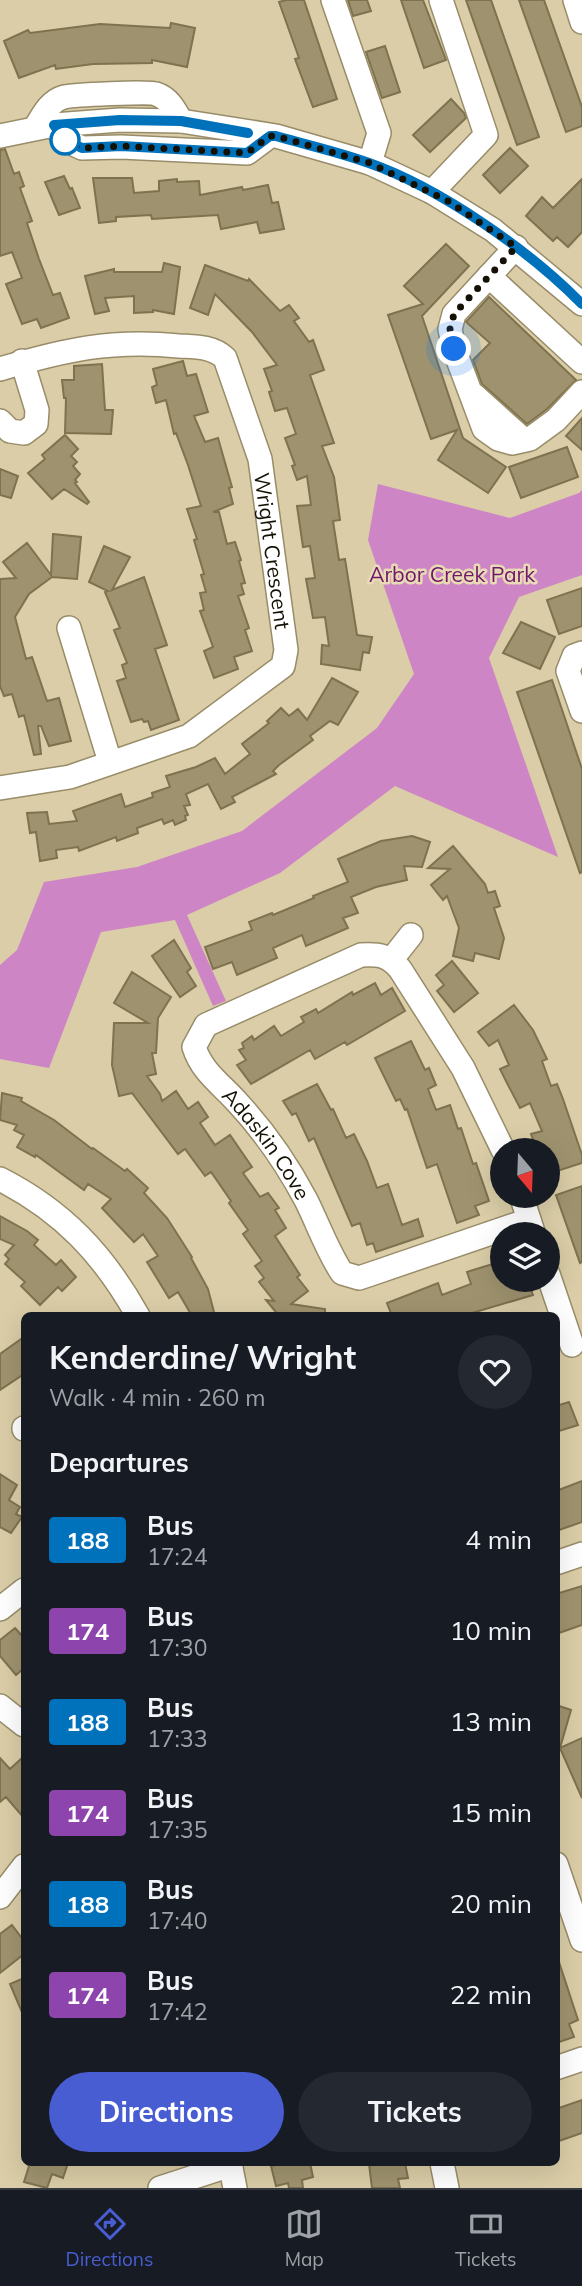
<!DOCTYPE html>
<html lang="en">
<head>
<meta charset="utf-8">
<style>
  :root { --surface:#171b24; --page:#242831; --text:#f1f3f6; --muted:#9ea1a6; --line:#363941; --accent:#485dd2 }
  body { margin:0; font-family:Mulish,sans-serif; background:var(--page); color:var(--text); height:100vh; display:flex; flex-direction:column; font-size:26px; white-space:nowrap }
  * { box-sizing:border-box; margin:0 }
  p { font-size:23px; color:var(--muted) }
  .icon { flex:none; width:38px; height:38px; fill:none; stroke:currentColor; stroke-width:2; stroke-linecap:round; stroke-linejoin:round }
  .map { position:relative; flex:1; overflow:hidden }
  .details { position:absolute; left:21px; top:1312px; width:539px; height:854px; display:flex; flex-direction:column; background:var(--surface); border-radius:10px; box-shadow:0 7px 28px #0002 }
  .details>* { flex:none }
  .badge { padding:0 14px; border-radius:5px; font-size:24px; line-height:46px }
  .needle { width:46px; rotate:161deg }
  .tools { position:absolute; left:490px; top:1138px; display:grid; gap:14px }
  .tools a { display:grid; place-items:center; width:70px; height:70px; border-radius:50%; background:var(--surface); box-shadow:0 7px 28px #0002; font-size:35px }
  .you { position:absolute; width:35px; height:35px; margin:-18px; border:5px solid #fff; border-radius:50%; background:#1a73e8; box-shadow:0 0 0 10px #1a73e833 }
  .map>.badge { position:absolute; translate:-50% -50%; box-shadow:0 0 0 4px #fff }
  h2 { padding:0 28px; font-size:26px; line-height:63px }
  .round { display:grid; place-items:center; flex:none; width:74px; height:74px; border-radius:37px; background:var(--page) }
  .overview { display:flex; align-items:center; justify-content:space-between; height:119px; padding:0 28px }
  h1 { font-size:33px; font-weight:700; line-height:52px }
  .cta { display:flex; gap:14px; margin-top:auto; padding:14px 28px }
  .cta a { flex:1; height:80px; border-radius:42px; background:var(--accent); color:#fff; font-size:28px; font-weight:700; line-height:80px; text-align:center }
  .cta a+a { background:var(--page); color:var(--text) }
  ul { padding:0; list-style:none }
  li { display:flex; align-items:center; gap:21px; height:91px; padding:0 28px }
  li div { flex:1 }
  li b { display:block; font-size:26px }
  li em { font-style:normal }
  li .badge { min-width:77px; font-weight:700; text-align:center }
  .dock { display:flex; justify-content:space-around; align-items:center; height:98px; border-top:2px solid var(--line); background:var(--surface); font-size:19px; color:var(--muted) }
  .dock a { display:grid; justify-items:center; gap:4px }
  .dock .current { color:var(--accent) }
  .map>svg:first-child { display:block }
  .green { fill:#ce85c5 }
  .building { fill:#9f936f; stroke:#7e724f; stroke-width:2 }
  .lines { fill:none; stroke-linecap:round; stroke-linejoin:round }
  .minor-casing { stroke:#988c69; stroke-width:26 }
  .minor { stroke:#fff; stroke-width:23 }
  .line-casing { stroke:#fff; stroke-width:16 }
  .line { stroke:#0072bc; stroke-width:10 }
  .walk { stroke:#141004; stroke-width:7; stroke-dasharray:0 12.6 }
  .stop-dot { fill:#fff; stroke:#0072bc; stroke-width:3.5 }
  .labels { text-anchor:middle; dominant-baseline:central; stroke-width:5; stroke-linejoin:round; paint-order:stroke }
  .street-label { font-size:21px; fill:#141004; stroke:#e7dab4 }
  .park-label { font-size:21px; fill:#71176b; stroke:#e7dab4 }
</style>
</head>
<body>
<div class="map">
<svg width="582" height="2188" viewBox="0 0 582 2188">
  <rect width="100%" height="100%" fill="#dacda7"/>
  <path class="green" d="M 378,484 L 510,518 L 579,493 L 582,490 L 582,575 L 519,597 L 489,658 L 558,857 L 395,786 L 280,873 L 187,915 L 226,1001 L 213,1006 L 175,920 L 101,932 L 49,1068 L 0,1059 L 0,965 L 17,950 L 44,882 L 137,867 L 242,831 L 377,728 L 414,674 L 368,540 Z"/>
  <path class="building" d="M 286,0 L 304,0 L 337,99 L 313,107 L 295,59 L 299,58 L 279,2 Z
    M 348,0 L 367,0 L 371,11 L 353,16 Z
    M 401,0 L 423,0 L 446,60 L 424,68 Z
    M 466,0 L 491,0 L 539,137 L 517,145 Z
    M 519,0 L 544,0 L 582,107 L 582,126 L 566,132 Z
    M 171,23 L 195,28 L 187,67 L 152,60 L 152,63 L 93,64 L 56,69 L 55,65 L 19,78 L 4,41 L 28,30 L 30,33 L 100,24 L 170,28 Z
    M 385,46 L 400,92 L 382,98 L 366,52 Z
    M 451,99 L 464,113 L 466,118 L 430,152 L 413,135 Z
    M 510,148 L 528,166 L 500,193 L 483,175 Z
    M 5,149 L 14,174 L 19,172 L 24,186 L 20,188 L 32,221 L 27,223 L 39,259 L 53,295 L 60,293 L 69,318 L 41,328 L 37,319 L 22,324 L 6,284 L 22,278 L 12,252 L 0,256 L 0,150 Z
    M 64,176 L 70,189 L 72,188 L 80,208 L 59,215 L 45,182 Z
    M 93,178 L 132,178 L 134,193 L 159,191 L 159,181 L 177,179 L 177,182 L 199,181 L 200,195 L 242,187 L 243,190 L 268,185 L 272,203 L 278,202 L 284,229 L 260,233 L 257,222 L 221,229 L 218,215 L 152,219 L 151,215 L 116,217 L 116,221 L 99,223 Z
    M 582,179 L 582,232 L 568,247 L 557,237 L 553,241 L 526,216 L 542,197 L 553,208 Z
    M 446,244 L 469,266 L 422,316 L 463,438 L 506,467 L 488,493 L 438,460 L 457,430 L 431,439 L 388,315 L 423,304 L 404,286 Z
    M 164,263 L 180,267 L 174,314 L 153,310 L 153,312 L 134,313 L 134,296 L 105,298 L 109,311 L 95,314 L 85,276 L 114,269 L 114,272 L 162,272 Z
    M 205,265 L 248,281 L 249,279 L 280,311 L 289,305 L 299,318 L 294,321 L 309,342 L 313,340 L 324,370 L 310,375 L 334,443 L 322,446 L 334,477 L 340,520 L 333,521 L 339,560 L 345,559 L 357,635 L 372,637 L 369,653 L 363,652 L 360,670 L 321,664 L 322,645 L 329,646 L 325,617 L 313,618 L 306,579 L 315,578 L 310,546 L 303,547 L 297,506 L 311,505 L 307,476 L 297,480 L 292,466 L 295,465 L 285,438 L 296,434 L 287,408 L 275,411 L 269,392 L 272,391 L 264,369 L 277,365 L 252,332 L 215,294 L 208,315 L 190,308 Z
    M 489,297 L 576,380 L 547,409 L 527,424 L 482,384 L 473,360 L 490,343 L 466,322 Z
    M 183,361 L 187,376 L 196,374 L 208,412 L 194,416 L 205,442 L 218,438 L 232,487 L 229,488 L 233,504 L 213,512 L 219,512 L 227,544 L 235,542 L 241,560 L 239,561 L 245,583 L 241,584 L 244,594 L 238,596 L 249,628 L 245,630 L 252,651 L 234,657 L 238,669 L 214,678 L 204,651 L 213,647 L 200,611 L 204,610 L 200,593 L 206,592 L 201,575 L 204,574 L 194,540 L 197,539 L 187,509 L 201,506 L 188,465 L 176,433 L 174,434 L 166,400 L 156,403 L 152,387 L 157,385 L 153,369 Z
    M 102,364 L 105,410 L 113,410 L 111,434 L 65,433 L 66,398 L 64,398 L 62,380 L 74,380 L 74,366 Z
    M 582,418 L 582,450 L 566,436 Z
    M 65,435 L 78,449 L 71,456 L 77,462 L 73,466 L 80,474 L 75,480 L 77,482 L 75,483 L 89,502 L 87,504 L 64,489 L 52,499 L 28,473 L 45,459 L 42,455 Z
    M 567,447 L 578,477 L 521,498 L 509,467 Z
    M 0,469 L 18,476 L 11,498 L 0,495 Z
    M 53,534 L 81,537 L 77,579 L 52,577 L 29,594 L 15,617 L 26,659 L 32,657 L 47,701 L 59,698 L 71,741 L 49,746 L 41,726 L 38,726 L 41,754 L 34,755 L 24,715 L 19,717 L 12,694 L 4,696 L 0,686 L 0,579 L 16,578 L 3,562 L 27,543 L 51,575 Z
    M 104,546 L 130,557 L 112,590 L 144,577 L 167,645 L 155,649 L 179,720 L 151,730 L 148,721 L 144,722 L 142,719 L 131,722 L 117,681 L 126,678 L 122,665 L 127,663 L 114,630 L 120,628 L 105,592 L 108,591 L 89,582 Z
    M 582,588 L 582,626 L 559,634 L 547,600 Z
    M 521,622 L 555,637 L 540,669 L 503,653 Z
    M 332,678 L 358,692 L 338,725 L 330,721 L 310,736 L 313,740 L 279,765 L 273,771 L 276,774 L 232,797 L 235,802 L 221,809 L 208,784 L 186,794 L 190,805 L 184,806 L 188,815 L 185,816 L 186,820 L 175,825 L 173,820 L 164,824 L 162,819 L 137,828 L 138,833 L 117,841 L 116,837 L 79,851 L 78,847 L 56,850 L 57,858 L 40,861 L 36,832 L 30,833 L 27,813 L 47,812 L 49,824 L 77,821 L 73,811 L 121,794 L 125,807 L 153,797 L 152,793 L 170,787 L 166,776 L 196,767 L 215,758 L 225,774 L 250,754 L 242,744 L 269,723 L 267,721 L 281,708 L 289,716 L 298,709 L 307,720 Z
    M 552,680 L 582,769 L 582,872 L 580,873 L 517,692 Z
    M 412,836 L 430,842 L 422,867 L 404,866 L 407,880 L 376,887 L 351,897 L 358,913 L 343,918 L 348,928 L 306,946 L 302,935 L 273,948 L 277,958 L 237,975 L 232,962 L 213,969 L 205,947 L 252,930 L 249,922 L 272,913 L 273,915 L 314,898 L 313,896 L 348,882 L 338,859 L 381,841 Z
    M 453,846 L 485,884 L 488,893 L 495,891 L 500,906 L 494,908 L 504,938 L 499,959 L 475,953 L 473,961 L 453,956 L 459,928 L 447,896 L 443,900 L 431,885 L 450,869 L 428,868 Z
    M 174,940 L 191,968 L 187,972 L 196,986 L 180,997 L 152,956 Z
    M 452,961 L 478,993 L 454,1012 L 437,991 L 444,985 L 436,975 Z
    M 132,972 L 171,997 L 158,1018 L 156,1053 L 152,1053 L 156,1074 L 147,1076 L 160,1094 L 162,1101 L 176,1091 L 188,1109 L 198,1102 L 208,1117 L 200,1123 L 215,1145 L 230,1135 L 252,1167 L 243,1173 L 260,1197 L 268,1193 L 279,1208 L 275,1210 L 286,1228 L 275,1236 L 300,1275 L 297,1277 L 308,1291 L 291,1304 L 325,1309 L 325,1316 L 279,1316 L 266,1300 L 274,1301 L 259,1282 L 264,1278 L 255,1266 L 262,1261 L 243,1234 L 248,1230 L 229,1203 L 231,1201 L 211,1172 L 205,1176 L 185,1149 L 178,1154 L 132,1093 L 119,1096 L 112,1065 L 114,1023 L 148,1023 L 114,1003 Z
    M 375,983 L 381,995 L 392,988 L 405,1011 L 347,1045 L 345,1042 L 315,1059 L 310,1050 L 251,1084 L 237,1065 L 246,1060 L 239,1050 L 244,1048 L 242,1043 L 252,1036 L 254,1040 L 274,1026 L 281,1036 L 304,1022 L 301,1017 L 316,1009 L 318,1013 L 352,992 L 353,995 Z
    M 514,1005 L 533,1030 L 547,1059 L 542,1061 L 551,1086 L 557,1084 L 563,1099 L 582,1155 L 582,1163 L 548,1174 L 548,1150 L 537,1150 L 531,1134 L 542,1131 L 530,1103 L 520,1108 L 507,1083 L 500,1069 L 509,1065 L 498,1040 L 489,1046 L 478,1032 Z
    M 411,1041 L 425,1070 L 429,1068 L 436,1085 L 428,1089 L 436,1110 L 450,1105 L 458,1129 L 461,1128 L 473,1164 L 476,1163 L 489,1201 L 475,1206 L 479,1215 L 457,1223 L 437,1164 L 427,1168 L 407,1109 L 405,1110 L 400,1099 L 396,1101 L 375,1058 Z
    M 317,1084 L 331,1110 L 333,1109 L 346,1138 L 354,1134 L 367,1161 L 377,1188 L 388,1184 L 402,1225 L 418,1219 L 423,1236 L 376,1252 L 373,1243 L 367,1245 L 360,1223 L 352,1226 L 314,1138 L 309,1141 L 296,1113 L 292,1115 L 283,1101 Z
    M 2,1093 L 22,1098 L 21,1101 L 54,1120 L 92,1149 L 93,1148 L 125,1171 L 127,1169 L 148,1188 L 144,1193 L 167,1218 L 192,1257 L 191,1258 L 208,1289 L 215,1316 L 192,1316 L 178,1292 L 169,1298 L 147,1262 L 158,1256 L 143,1234 L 134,1242 L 102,1208 L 111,1199 L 88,1184 L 84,1190 L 36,1155 L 35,1157 L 17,1147 L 24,1135 L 14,1130 L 17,1125 L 0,1120 Z
    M 582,1186 L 582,1262 L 580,1263 L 556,1195 Z
    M 0,1216 L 27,1231 L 38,1240 L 34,1245 L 56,1265 L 61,1260 L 76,1277 L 62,1291 L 58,1287 L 40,1305 L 21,1286 L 25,1282 L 5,1264 L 9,1259 L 5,1255 L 14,1245 L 0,1239 Z
    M 502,1261 L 502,1279 L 527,1279 L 533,1295 L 462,1316 L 392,1316 L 387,1303 L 438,1283 L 442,1295 L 471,1284 L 467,1272 Z
    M 24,1337 L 24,1374 L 0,1390 L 0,1354 Z
    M 569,1402 L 578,1425 L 556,1432 L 556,1406 Z
    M 0,1474 L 17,1485 L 9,1500 L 20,1507 L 16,1514 L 22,1517 L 11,1533 L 0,1527 Z
    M 582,1481 L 582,1522 L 556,1531 L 556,1491 Z
    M 582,1586 L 582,1625 L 556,1634 L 556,1594 Z
    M 15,1628 L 24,1638 L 24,1668 L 16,1675 L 0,1656 L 0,1640 Z
    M 556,1705 L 571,1710 L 560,1748 L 582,1738 L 582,1798 L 560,1748 L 556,1748 Z
    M 24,1756 L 24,1818 L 6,1797 L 0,1802 L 0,1758 L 10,1769 Z
    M 12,1925 L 24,1941 L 24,1954 L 0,1973 L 0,1934 Z
    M 556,1959 L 558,1959 L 578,2020 L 569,2024 L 574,2037 L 556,2043 Z
    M 24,1978 L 24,2017 L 10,1984 Z
    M 582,2100 L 582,2133 L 556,2142 L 556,2109 Z
    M 26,2163 L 68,2163 L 63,2178 L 52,2174 L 47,2188 L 24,2182 L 29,2166 Z
    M 283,2163 L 310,2163 L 313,2177 L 302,2180 L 303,2188 L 289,2188 L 288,2183 L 276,2186 L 271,2166 Z
    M 378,2163 L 405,2163 L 408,2178 L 398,2179 L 400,2188 L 372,2188 L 369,2164 Z"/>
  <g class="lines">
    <defs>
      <g id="minor">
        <path d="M 333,0 L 379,133 L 370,163"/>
        <path d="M 575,0 L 582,22"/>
        <path d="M 54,125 L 65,140 L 82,148 L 121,147 L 247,153 L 270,136"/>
        <path d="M 35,128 C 42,117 49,101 64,97 C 72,95 149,91 156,94 C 169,98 175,110 181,121"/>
        <path d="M 0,136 L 54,125 L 120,120 L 181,121 L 276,136 L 370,163 L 432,192 L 493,230 L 582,304"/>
        <path d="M 432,192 L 486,135 L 441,0"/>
        <path d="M 516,247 L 454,314 L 450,329 L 454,349 L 484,429 L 498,439 L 512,443 L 530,439 L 556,420 L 582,392"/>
        <path d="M 489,276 L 582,362"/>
        <path id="s1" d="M 0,369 C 64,350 111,339 179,346 C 195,347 212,346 225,358 L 260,459 L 286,650 L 283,666 L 189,736 L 70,777 L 0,788"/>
        <path d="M 474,395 L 524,440"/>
        <path d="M 0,421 L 10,431 L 24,433 L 36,424 L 37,410 L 22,361"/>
        <path d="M 69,628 L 110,762"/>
        <path d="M 582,653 L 574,656 L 568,671 L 582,711"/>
        <path d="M 392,959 L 411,935"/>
        <path id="s2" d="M 503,1150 L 463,1068 L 400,969 C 388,955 379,954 361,955 L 206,1025 L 194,1047 C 202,1072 221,1084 237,1102 C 264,1131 287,1164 306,1200 C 318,1224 327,1250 342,1273 L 359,1278 L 368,1275 L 529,1220"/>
        <path d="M 0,1179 C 63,1211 104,1255 138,1316"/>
        <path d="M 521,1195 L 533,1232"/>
        <path d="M 548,1274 L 572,1345"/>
        <path d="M 24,1429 L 24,1428"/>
        <path d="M 556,1563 L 582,1554"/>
        <path d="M 0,1609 L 24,1590"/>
        <path d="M 0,1706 L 24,1725"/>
        <path d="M 556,1864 L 582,1940"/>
        <path d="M 0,1897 L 24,1866"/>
        <path d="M 556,2068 L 582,2059"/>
        <path d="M 230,2163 L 235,2188"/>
        <path d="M 442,2163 L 447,2188"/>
        <path d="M 160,2188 L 231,2165"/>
      </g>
    </defs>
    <use href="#minor" class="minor-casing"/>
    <use href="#minor" class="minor"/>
  </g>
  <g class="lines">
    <defs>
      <path id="line" d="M 248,133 L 181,121 L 120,120 L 54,125 L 65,140 L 82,148 L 121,146 L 247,153 L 270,136 L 276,136 C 307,145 339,152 369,163 C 440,188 529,250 582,304"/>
    </defs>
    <use href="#line" class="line-casing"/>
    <use href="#line" class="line"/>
    <path class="walk" d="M 65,140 L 82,148 L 121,146 L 247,153 L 270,136 L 276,136 L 370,163 L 448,201 L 516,247 L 454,314 L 450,329 L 454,349"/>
  </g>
  <circle class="stop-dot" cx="65" cy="140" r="14"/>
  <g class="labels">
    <g class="street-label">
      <text stroke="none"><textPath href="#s1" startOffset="430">Wright Crescent</textPath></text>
      <text stroke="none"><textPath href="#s2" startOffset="569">Adaskin Cove</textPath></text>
    </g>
    <g class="park-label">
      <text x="452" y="574">Arbor Creek Park</text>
    </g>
  </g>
</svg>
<div class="tools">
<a><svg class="needle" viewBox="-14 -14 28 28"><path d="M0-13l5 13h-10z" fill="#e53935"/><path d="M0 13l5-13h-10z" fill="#9ea1a6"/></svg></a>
<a><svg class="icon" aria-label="layers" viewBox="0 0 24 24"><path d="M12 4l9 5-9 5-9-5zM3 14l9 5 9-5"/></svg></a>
</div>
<div class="you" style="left:454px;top:349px"></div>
<section class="details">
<div class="overview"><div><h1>Kenderdine/ Wright</h1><p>Walk · 4 min · 260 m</p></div><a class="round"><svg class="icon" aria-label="heart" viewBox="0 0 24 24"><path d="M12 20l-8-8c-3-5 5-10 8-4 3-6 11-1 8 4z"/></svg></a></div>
<h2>Departures</h2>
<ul>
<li><span class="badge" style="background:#0072bc;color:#fff">188</span><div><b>Bus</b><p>17:24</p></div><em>4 min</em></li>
<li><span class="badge" style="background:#8e44ad;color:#fff">174</span><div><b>Bus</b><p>17:30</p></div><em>10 min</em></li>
<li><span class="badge" style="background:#0072bc;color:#fff">188</span><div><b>Bus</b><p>17:33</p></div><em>13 min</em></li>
<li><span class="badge" style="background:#8e44ad;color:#fff">174</span><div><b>Bus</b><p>17:35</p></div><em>15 min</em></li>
<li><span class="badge" style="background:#0072bc;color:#fff">188</span><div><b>Bus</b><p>17:40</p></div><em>20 min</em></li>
<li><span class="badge" style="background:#8e44ad;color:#fff">174</span><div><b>Bus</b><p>17:42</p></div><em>22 min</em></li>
</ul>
<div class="cta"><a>Directions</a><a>Tickets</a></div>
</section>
</div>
<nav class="dock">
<a class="current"><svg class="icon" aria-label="directions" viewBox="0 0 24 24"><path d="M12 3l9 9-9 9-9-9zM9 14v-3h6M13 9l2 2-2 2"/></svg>Directions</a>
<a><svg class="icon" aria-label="map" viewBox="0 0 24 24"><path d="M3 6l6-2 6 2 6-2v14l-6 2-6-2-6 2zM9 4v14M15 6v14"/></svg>Map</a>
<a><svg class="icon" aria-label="tickets" viewBox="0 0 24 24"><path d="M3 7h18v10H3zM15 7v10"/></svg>Tickets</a>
</nav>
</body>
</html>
